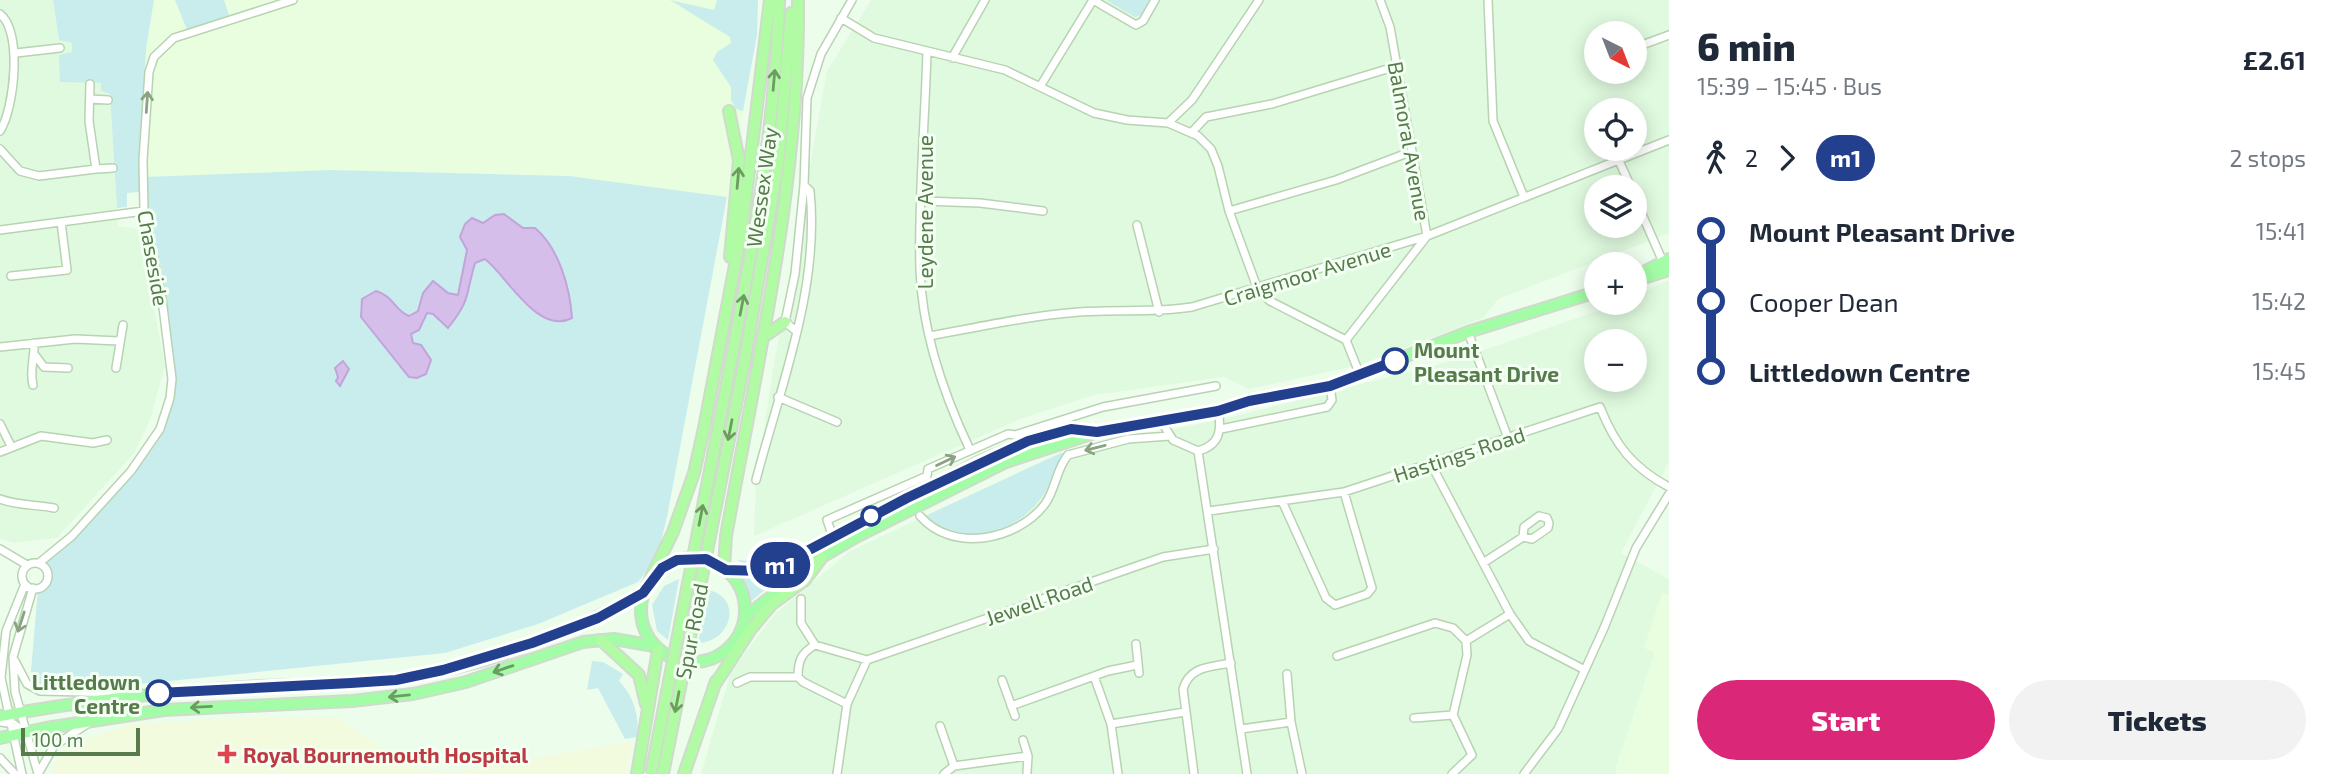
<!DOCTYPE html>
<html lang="en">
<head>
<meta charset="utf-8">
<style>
  :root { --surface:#fff; --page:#f2f2f3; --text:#1f2937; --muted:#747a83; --accent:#db2777 }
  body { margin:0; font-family:"Exo 2",sans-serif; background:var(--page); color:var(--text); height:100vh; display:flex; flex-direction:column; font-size:26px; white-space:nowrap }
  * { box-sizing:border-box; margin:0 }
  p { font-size:23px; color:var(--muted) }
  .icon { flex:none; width:38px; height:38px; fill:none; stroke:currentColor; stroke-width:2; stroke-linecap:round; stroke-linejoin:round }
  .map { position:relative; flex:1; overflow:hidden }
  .side { display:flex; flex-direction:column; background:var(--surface); width:665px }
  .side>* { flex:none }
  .badge { padding:0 14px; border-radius:23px; font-size:24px; line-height:46px }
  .needle { width:46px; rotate:138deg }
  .tools { position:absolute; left:1584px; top:21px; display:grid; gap:14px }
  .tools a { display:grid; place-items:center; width:63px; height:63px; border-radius:50%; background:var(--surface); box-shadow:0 4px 18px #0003; font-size:35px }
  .scale { position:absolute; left:21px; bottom:18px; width:119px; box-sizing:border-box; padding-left:7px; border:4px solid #587b4c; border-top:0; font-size:19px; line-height:24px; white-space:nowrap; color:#587b4c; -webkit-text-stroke:5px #f3fff3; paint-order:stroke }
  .map>.badge { position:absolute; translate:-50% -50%; box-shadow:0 0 0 4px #fff }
  .legs { display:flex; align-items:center; gap:10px; height:77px; padding:0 28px; font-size:23px }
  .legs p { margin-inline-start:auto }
  .headline { display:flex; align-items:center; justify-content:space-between; height:119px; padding:0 28px }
  h1 { font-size:38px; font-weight:800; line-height:52px }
  .primary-button { display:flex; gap:14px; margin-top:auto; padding:14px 28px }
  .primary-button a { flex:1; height:80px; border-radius:42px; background:var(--accent); color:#fff; font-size:28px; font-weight:800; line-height:80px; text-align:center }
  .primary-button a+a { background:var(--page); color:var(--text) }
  ul { padding:0 28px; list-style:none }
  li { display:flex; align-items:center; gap:24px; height:70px; font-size:26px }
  li i { display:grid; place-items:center; width:10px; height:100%; margin:0 9px; background:currentColor }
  li i::after { content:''; width:18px; height:18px; margin:-9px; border:5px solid; border-radius:50%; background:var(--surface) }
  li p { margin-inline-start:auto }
  li:first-child i { background:linear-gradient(#0000 50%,currentColor 0) }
  li:last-child i { background:linear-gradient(currentColor 50%,#0000 0) }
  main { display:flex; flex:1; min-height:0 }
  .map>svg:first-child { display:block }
  .residential { fill:#e0fadf; fill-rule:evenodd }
  .commercial { fill:#e8fedf }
  .medical { fill:#f3fbde }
  .green { fill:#c8edec }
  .water { fill:#d5bee9; stroke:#c2a4db; stroke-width:2 }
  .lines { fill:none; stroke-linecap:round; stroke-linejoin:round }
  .minor-casing { stroke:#b8d3b2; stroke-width:10 }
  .primary-casing { stroke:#d0dacd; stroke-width:14 }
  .trunk-casing { stroke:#d0dacd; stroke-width:14 }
  .minor { stroke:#fff; stroke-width:7 }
  .primary { stroke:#a3fda6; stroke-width:10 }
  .trunk { stroke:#b1fba4; stroke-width:10 }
  .trunk-bridge-casing { stroke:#d0dacd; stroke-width:14; stroke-linecap:butt }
  .trunk-bridge { stroke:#b1fba4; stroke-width:10 }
  .oneway { stroke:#6e9b62 }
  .oneway2 { stroke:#8aa382 }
  .oneway3 { stroke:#6b9c62 }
  .line-1-casing { stroke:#fff; stroke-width:16 }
  .line-1 { stroke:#23408f; stroke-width:10 }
  .stop-1-dot { fill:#fff; stroke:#23408f; stroke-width:3.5 }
  .health-dot { fill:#e0444e; stroke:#f3fff3; stroke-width:2.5 }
  .labels { text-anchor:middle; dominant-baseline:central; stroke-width:6; stroke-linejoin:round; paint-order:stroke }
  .street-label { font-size:21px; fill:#587b4c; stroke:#f3fff3 }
  .stop-label { font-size:21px; font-weight:bold; fill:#587b4c; stroke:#f3fff3; text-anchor:start }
  .health-label { font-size:21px; font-weight:bold; fill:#be3a42; stroke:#f3fff3; text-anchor:start }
</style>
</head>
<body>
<main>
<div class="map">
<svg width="1669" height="774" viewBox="0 0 1669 774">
  <rect width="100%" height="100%" fill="#ecfdec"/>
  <path class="residential" d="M 0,0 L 53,0 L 59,40 L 72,43 L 72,52 L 110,93 L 118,226 L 139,229 L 165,366 L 150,420 L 135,452 L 57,538 L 13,543 L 0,538 Z
    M 871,0 L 1669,0 L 1669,233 L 1498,299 L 1483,318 L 1359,365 L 1249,389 L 1224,377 L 1094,395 L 1020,419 L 754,536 L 756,480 L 775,358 L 827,71 ZM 1596,33 L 1634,33 L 1634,72 L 1596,72 ZM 1596,110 L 1634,110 L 1634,149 L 1596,149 ZM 1596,187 L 1634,187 L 1634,226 L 1596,226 Z
    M 1669,280 L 1669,462 L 1621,553 L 1669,579 L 1669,595 L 1662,593 L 1645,647 L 1655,652 L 1616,767 L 1617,774 L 701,774 L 731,671 L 775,614 L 850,551 L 1063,452 L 1236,416 L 1455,360 L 1621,303 L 1634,303 L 1635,296 ZM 1596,341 L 1634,341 L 1634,380 L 1596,380 Z"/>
  <path class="commercial" d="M 154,0 L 758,0 L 757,35 L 727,197 L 569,176 L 330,170 L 140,178 L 146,49 Z
    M 1662,593 L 1669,595 L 1669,774 L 1617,774 L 1616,767 L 1655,653 L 1644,648 Z"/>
  <path class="medical" d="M 335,717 L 413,767 L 451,773 L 632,741 L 626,774 L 51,774 L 54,763 L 68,745 L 132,724 L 238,718 Z"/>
  <path class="green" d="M 53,0 L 154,0 L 146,49 L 139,192 L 127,193 L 127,207 L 117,208 L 110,94 L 101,91 L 101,83 L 60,82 L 59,55 L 72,52 L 72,43 L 59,40 Z
    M 175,0 L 224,0 L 229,15 L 187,30 Z
    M 670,0 L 714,10 L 717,0 L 758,0 L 757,35 L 743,111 L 736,109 L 731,100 L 731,87 L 713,60 L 717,52 L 731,43 L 730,37 Z
    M 1106,0 L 1149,0 L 1141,15 L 1135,17 Z
    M 330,170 L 569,176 L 727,197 L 667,517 L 657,557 L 638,582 L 538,624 L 445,653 L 90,689 L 30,683 L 38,588 L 48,578 L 41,564 L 136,469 L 164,430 L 173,398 L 174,363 L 161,267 L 144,211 L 145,177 Z
    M 1063,452 C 1047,516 984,562 923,517 Z
    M 804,546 C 786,555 756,578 738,560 L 759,562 Z
    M 820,550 L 822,554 L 778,579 L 749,603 L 737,573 L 764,575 Z
    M 679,579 L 668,640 L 657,631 L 652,605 L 664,586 Z
    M 709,590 C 744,599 730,643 698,643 Z
    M 592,661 L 603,662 L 623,674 L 619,681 C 634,696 640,718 637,737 L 625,739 L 598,688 L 587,690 Z"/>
  <path class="water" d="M 504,214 L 523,228 L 535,228 C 559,248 570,288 572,318 C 538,336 507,276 485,259 L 475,263 C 465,297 471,299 448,328 L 433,314 L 427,313 L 419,330 L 411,334 L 413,343 L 421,345 L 431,360 L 426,374 L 417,378 L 409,377 L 361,317 L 362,299 L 376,291 C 394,296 394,310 409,316 L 418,311 L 423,293 L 433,281 L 448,293 L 458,295 L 467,250 L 460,237 L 465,224 L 472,218 L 483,223 L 495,215 Z
    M 343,361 L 349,369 L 340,386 L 336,381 L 338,377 L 335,368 Z"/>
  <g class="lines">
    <defs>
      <path id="minor" d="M 1488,0 L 1493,121 L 1524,197
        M 0,14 C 23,31 14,110 0,131
        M 841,18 L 874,38 L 1005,70 L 1094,113 L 1127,120 L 1168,123 L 1198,136 L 1211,149 L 1218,166 L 1229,211 L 1258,290 L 1270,301 L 1346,340 L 1360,375
        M 1634,48 L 1669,35
        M 927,51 C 925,124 918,198 920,270 C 922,332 944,395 970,450
        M 16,53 L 60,48
        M 1593,56 L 1596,55
        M 952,58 L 985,0
        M 1041,85 L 1093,0 L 1136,25 L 1143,21 L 1155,0
        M 90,99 L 108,100
        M 1168,123 L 1192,100 L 1259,0
        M 1192,132 L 1206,117 L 1272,104 L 1397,66
        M 0,149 L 20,171 L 39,176 L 96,169 L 89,121 L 90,84
        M 1619,161 L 1631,187
        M 96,169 L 113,168
        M 1634,196 L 1663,262
        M 923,201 L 980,203 L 1043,211
        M 1229,211 L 1336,180 L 1410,152
        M 1137,225 L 1159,312
        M 0,230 L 144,211
        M 11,276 L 67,270 L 61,222
        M 796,331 L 785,322 L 795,274 L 804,185 L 807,98 L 821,54 L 852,0
        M 1468,332 L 1508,438
        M 929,336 C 979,327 1028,316 1079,312 C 1117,309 1154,313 1192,307 L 1427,236 L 1669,140
        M 1346,340 L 1427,236 L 1390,27 L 1380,0
        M 0,347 L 75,339 L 119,341
        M 35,355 L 44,367 L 68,368
        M 116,368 L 123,325
        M 33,385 C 29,370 35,358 34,343
        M 778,397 L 837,422
        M 1161,421 L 1173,440 L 1198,451 C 1220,445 1222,430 1218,411
        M 0,424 L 11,446
        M 1221,429 L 1327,407 L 1332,400 L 1330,386
        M 1198,451 L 1247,774
        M 0,452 L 41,436 L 93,443 L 107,440
        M 1068,455 L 1128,439 L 1170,436
        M 1431,464 L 1510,614 L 1529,641 L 1585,670
        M 756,480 C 780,388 820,288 810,191 L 804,185
        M 0,499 C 18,506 35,504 54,508
        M 1282,501 L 1326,598 L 1335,605 L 1367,594 L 1372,588 L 1344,492
        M 1209,511 L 1344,492 L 1600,407 C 1615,445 1633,468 1669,487
        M 920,516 C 952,553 1017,541 1045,504 C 1056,489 1056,469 1068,455
        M 833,537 L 827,520 L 927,476 L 928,469 L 1008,434 L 1015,435 L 1103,407 L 1216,386
        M 0,549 L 27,565
        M 39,563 L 72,536 L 131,471 L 160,429 L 170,398 L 172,379 L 162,299 L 144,211 L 143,160 L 149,72 L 154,57 L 174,38 L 293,0
        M 1483,563 L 1523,537 L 1532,539 L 1548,528 L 1549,523 L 1547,518 L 1539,516 L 1524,527 L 1523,537
        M22 576a13 13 0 1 1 26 0a13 13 0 1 1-26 0Z
        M 33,588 L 13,657 L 15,692 L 38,774
        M 801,599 L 801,623 L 815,645
        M 1136,644 L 1139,673
        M 1337,656 L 1435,623 L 1453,628 L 1466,641 L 1510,614
        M 15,661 L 27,684 L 40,691 L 127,693
        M 1287,674 L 1291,722 L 1302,774
        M 1094,676 L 1111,724 L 1118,774
        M 1002,680 L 1015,716
        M 737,683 L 750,677 L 798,677
        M 847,704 L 803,682 L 798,677 C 798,661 801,653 815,645 L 867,660
        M 1011,706 L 1108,671 L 1137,665
        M 1414,718 L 1453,715
        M 0,722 L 14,724 L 25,732
        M 1111,724 L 1185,712
        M 940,726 L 954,766
        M 1241,729 L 1291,722
        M 1023,740 L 1028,756 L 1027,772
        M 0,758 L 15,774
        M 22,774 L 1,678 L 6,631 L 25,584
        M 38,774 L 54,746 L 87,724
        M 837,774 L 847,704 L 867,660 L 1163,557 L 1214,549
        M 944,774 L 954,766 L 1028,756
        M 1194,774 L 1183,689 C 1190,666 1210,667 1231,663
        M 1452,774 L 1472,755 L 1453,715 L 1467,655 L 1466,641
        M 1524,774 L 1558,729 L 1604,628 L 1636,548 L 1669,494"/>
      <path id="primary" d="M 1634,277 L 1669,259
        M 1634,281 L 1669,270
        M641 610a52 52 0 1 1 104 0a52 52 0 1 1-104 0Z
        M 726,570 L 763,571 L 777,567 L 980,461 L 1028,441 L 1071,429 L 1091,431
        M 745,617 L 822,557 L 856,537 L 1006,462 L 1097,432 L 1218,411 L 1249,401 L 1330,386 L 1468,332 L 1596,292
        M 0,716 C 85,700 173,691 259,686 C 305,684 352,686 398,679 C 484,666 568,635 643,593
        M 0,738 L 46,728 L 164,710 L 352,701 L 413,694 L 466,682 L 583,642 L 614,639 L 654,646"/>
      <path id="trunk" d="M 729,111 L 739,160 L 730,257
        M 762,338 L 785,322
        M 744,364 L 778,165 L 791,13
        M 729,372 C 752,249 776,126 779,0
        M 724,568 L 726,536 C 758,358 800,182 798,0
        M 650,579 L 673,532 L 694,473 L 704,428 L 742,228 L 770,0
        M 601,640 L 639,675 L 646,704
        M 714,686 L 751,629 L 772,604 L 805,580 L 822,557
        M 637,774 L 658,650
        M 684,774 L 716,681"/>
    </defs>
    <use href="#minor" class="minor-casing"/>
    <use href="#primary" class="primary-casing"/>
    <use href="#trunk" class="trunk-casing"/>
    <use href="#minor" class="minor"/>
    <use href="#primary" class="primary"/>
    <use href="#trunk" class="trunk"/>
    <defs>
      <path id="trunk-bridge" d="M 651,774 L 729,372
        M 663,774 L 744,364"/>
    </defs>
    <use href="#trunk-bridge" class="trunk-bridge-casing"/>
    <use href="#trunk-bridge" class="trunk-bridge"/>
  </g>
  <defs><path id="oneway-shaft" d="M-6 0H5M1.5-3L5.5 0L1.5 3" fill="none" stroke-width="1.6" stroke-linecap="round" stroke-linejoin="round" transform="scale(1.75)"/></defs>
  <g class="oneway">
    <use href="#oneway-shaft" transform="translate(774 80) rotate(-85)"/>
    <use href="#oneway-shaft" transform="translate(738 178) rotate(-85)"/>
    <use href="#oneway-shaft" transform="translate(742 305) rotate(-79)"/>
    <use href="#oneway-shaft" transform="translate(730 430) rotate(101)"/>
    <use href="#oneway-shaft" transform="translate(701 515) rotate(-79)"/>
    <use href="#oneway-shaft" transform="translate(677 702) rotate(101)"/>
  </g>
  <g class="oneway2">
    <use href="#oneway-shaft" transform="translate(147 102) rotate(-86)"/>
    <use href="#oneway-shaft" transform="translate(1095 448) rotate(166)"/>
    <use href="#oneway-shaft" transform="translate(946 461) rotate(-25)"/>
    <use href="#oneway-shaft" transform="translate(21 622) rotate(108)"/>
  </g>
  <g class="oneway3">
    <use href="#oneway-shaft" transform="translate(503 669) rotate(161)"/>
    <use href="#oneway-shaft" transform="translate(399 696) rotate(174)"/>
    <use href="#oneway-shaft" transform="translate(201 707) rotate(177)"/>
  </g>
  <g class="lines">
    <defs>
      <path id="line-1" d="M 159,693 L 351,683 L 396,680 L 443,670 L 532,643 L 598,618 L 643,593 L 662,568 L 677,560 L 706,559 L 726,570 L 763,571 L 777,567 L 907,498 L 1028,441 L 1071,429 L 1097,432 L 1218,411 L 1249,401 L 1330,386 L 1395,361"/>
    </defs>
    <use href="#line-1" class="line-1-casing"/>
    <use href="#line-1" class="line-1"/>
  </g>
  <g class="stop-1-dot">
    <circle cx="1395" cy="361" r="12"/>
    <circle cx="871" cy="516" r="9"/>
    <circle cx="159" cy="693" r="12"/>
  </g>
  <path class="health-dot" d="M223.5 743.5h7v7h7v7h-7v7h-7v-7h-7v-7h7z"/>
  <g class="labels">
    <g class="street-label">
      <text transform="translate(1410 141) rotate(80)">Balmoral Avenue</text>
      <text transform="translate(761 187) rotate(-82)">Wessex Way</text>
      <text transform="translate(924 212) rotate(-90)">Leydene Avenue</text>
      <text transform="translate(154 258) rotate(80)">Chaseside</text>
      <text transform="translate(1307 273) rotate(-17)">Craigmoor Avenue</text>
      <text transform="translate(1459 454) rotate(-18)">Hastings Road</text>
      <text transform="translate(1039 600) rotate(-19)">Jewell Road</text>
      <text transform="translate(691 631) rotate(-79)">Spur Road</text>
    </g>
    <g class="stop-label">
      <text x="1414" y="349">Mount<tspan x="1414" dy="24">Pleasant Drive</tspan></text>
      <text x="140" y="681" text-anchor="end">Littledown<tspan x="140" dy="24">Centre</tspan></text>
    </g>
    <g class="health-label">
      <text x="243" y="754">Royal Bournemouth Hospital</text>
    </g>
  </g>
</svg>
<div class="tools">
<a><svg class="needle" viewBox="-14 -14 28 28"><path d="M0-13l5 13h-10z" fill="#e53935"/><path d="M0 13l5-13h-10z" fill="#747a83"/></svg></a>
<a><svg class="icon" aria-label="locate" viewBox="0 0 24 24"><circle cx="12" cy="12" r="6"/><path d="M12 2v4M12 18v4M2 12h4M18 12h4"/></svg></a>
<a><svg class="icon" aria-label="layers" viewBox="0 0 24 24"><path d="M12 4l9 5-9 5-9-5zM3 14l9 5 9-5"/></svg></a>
<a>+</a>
<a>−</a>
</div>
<div class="scale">100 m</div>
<b class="badge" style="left:780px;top:565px;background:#23408f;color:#fff">m1</b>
</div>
<section class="side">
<div class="headline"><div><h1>6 min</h1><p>15:39 – 15:45 · Bus</p></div><b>£2.61</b></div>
<div class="legs"><svg class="icon" aria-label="walk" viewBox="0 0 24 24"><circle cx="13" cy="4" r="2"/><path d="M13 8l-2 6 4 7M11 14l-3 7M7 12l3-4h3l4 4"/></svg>2<svg class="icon" aria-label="forward" viewBox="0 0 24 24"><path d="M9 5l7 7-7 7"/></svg><b class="badge" style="background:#23408f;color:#fff">m1</b><p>2 stops</p></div>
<ul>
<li><i style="color:#23408f"></i><b>Mount Pleasant Drive</b><p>15:41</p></li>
<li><i style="color:#23408f"></i><span>Cooper Dean</span><p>15:42</p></li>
<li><i style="color:#23408f"></i><b>Littledown Centre</b><p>15:45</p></li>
</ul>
<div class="primary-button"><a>Start</a><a>Tickets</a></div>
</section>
</main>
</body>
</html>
